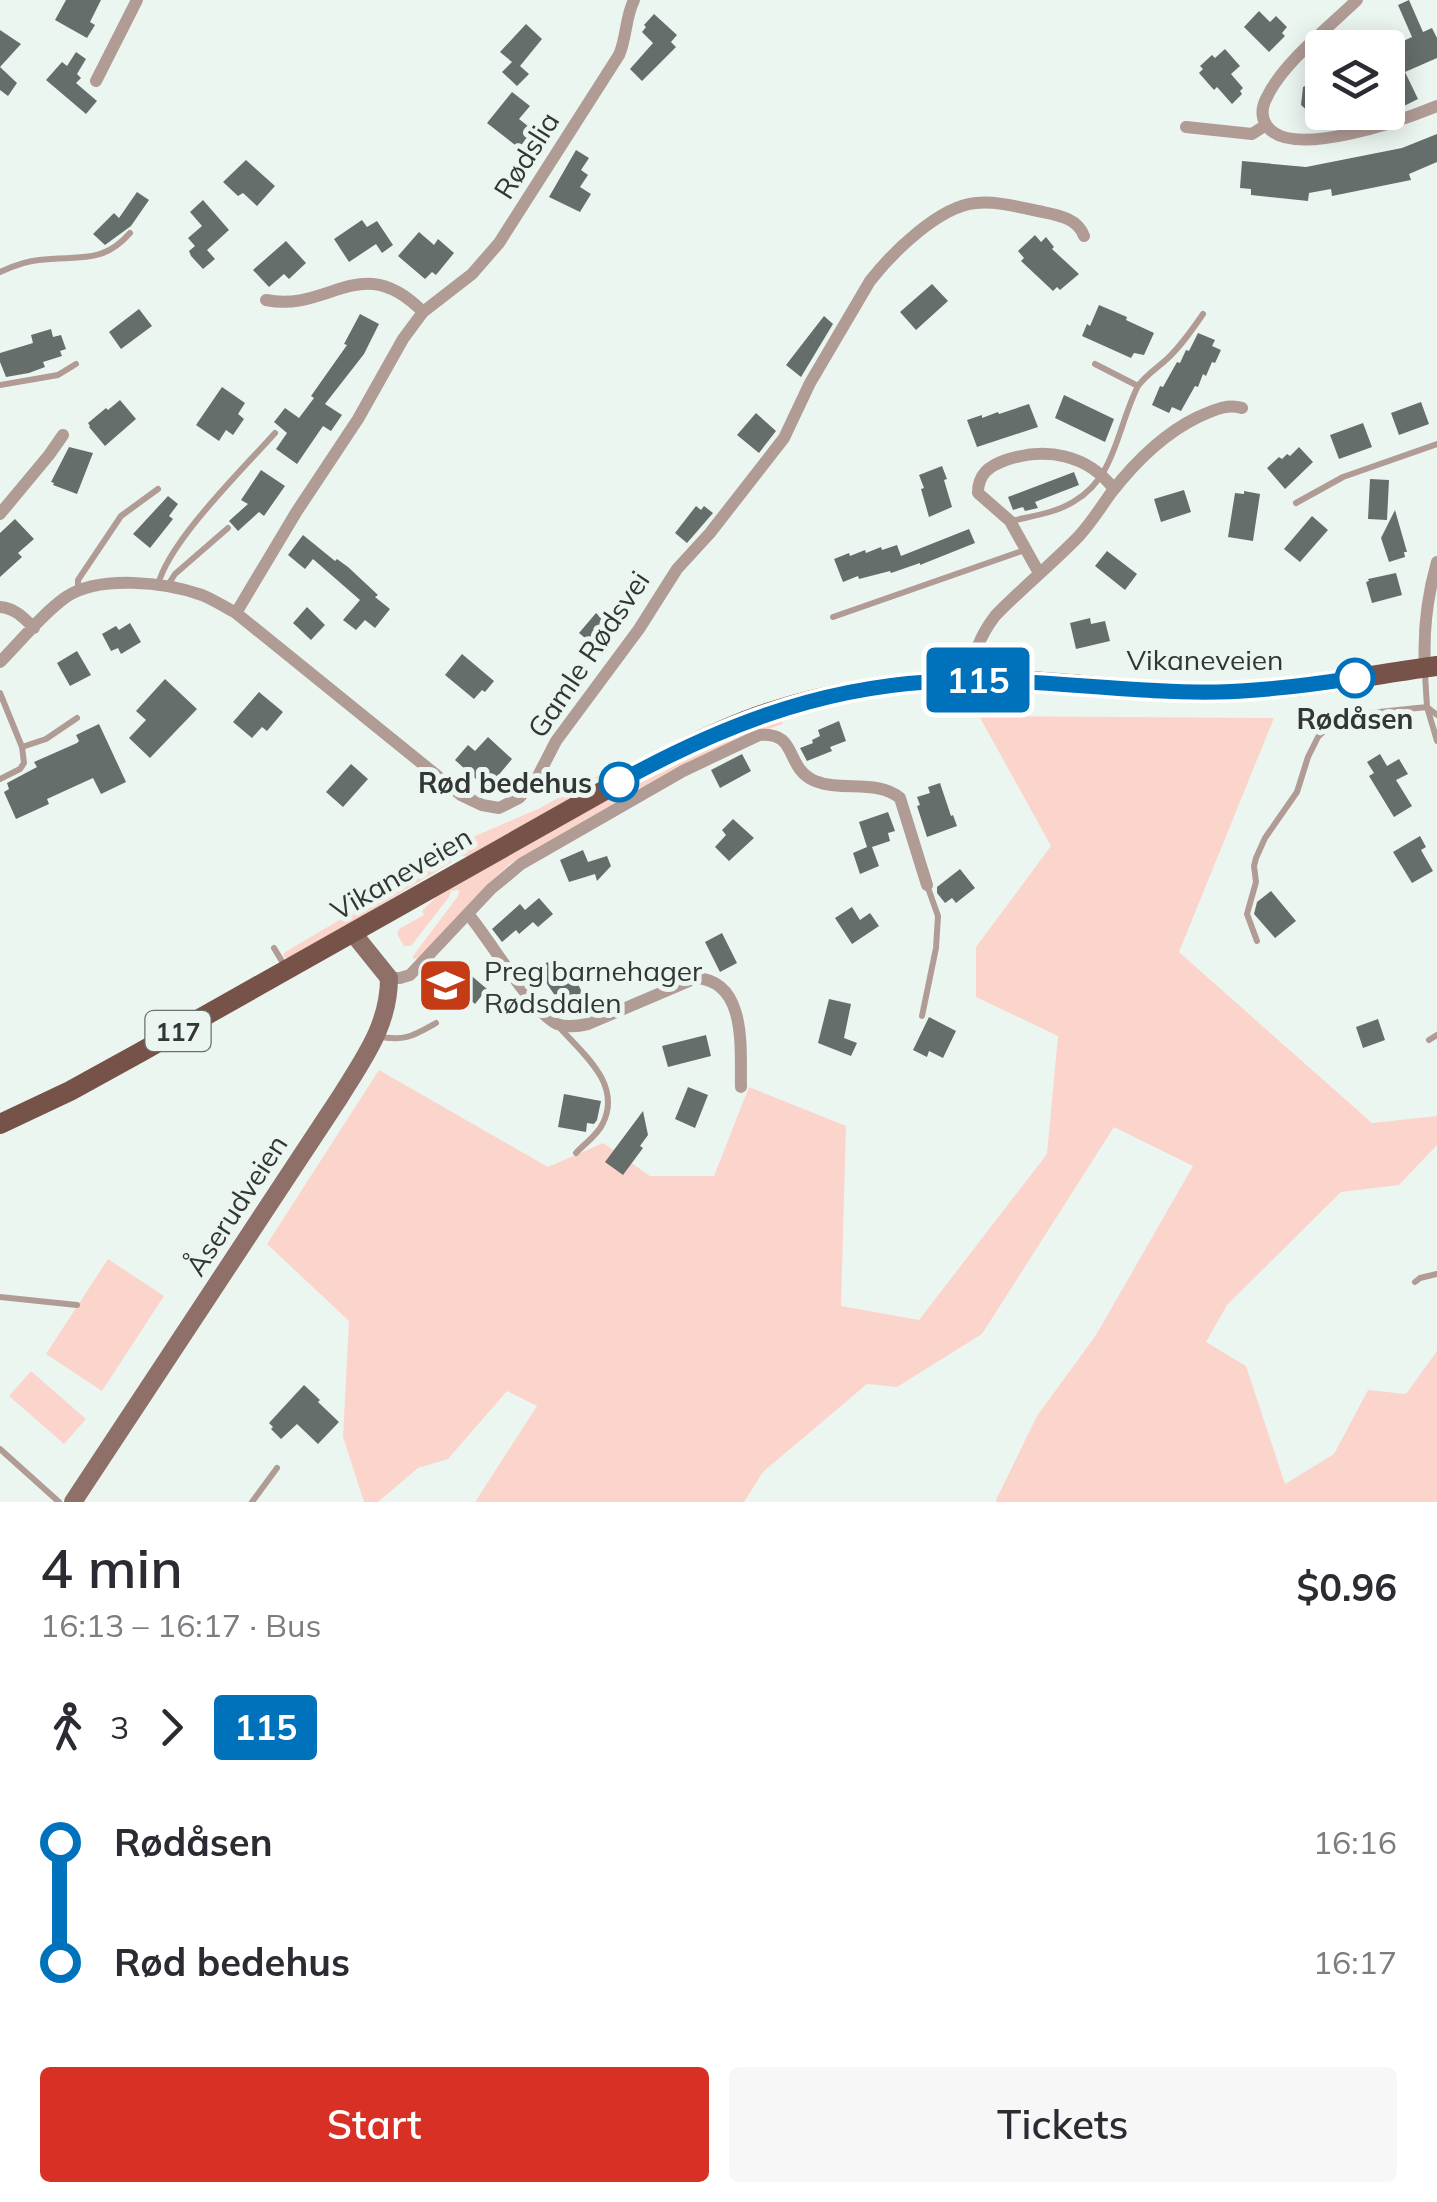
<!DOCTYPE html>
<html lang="en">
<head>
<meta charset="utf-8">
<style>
  :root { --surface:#fff; --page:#f7f7f7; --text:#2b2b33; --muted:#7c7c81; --accent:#d93025 }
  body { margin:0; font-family:Mulish,sans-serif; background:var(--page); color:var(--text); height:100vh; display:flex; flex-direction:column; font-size:38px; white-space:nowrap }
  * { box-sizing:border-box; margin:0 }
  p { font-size:32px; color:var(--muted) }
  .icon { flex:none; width:55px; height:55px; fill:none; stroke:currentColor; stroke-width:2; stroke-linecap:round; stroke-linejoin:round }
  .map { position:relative; height:1502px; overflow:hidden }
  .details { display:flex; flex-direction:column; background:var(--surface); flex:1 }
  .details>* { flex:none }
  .badge { padding:0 20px; border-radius:8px; font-size:35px; line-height:65px }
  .controls { position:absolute; left:1305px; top:30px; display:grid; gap:20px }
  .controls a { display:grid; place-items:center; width:100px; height:100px; border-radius:10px; background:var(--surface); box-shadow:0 5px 25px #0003; font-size:50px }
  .map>.badge { position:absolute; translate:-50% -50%; box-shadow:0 0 0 5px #fff }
  .legs { display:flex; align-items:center; gap:15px; height:110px; padding:0 40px; font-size:32px }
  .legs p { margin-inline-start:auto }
  .head { display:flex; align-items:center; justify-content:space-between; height:170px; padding:0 40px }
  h1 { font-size:55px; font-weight:600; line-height:75px }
  .button { display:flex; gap:20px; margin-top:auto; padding:20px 40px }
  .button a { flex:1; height:115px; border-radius:10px; background:var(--accent); color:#fff; font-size:40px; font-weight:600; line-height:115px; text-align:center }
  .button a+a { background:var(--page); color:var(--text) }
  ul { padding:0 40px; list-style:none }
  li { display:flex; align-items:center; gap:35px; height:120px; font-size:38px }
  li i { display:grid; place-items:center; width:15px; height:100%; margin:0 12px; background:currentColor }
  li i::after { content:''; width:25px; height:25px; margin:-12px; border:8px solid; border-radius:50%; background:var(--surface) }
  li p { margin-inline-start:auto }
  li:first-child i { background:linear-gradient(#0000 50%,currentColor 0) }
  li:last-child i { background:linear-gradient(currentColor 50%,#0000 0) }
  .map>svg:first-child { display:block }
  .green { fill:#fbd5cb }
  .building { fill:#666e6b }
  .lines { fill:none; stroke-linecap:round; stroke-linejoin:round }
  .lane { stroke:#b09b95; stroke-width:6 }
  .street { stroke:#b09b95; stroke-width:12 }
  .secondary { stroke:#8f7069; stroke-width:18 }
  .primary { stroke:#765249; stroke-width:20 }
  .line-1-casing { stroke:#fff; stroke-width:22 }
  .line-1 { stroke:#0072bc; stroke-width:15 }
  .stop-1-dot { fill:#fff; stroke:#0072bc; stroke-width:5 }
  .labels { text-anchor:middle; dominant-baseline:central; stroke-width:10; stroke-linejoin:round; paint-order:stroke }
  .shield { fill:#ecf6f1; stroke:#6a706d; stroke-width:2.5 }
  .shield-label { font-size:25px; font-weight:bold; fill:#323634 }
  .street-label { font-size:28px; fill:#323634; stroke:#ecf6f1 }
  .stop-label { font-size:28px; font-weight:bold; fill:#323634; stroke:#ecf6f1 }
  .poi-label { font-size:28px; fill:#323634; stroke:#ecf6f1; text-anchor:start }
</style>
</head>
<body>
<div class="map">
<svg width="1437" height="1502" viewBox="0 0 1437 1502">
  <rect width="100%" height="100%" fill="#ecf6f1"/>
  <path class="green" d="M 979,716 L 1274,718 L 1179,952 L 1372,1123 L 1437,1116 L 1437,1145 L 1399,1185 L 1341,1192 L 1227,1305 L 1206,1342 L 1246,1366 L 1285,1484 L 1334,1454 L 1368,1390 L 1406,1394 L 1437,1351 L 1437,1502 L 997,1502 L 996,1500 L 1037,1416 L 1096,1335 L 1193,1166 L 1114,1127 L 982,1334 L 897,1387 L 867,1384 L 763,1472 L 744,1502 L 475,1502 L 537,1406 L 507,1391 L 448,1459 L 418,1468 L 378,1502 L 364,1502 L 343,1437 L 349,1321 L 267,1244 L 379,1070 L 548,1167 L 603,1143 L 650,1176 L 714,1176 L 749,1087 L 846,1126 L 841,1306 L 919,1320 L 1047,1154 L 1058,1036 L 976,997 L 976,947 L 1051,846 Z
    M 780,718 L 783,720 L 782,724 L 718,748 L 603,810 L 510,864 L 491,881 L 419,958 L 413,959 L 413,956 L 458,896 L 459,890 L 451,891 L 449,897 L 411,946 L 404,946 L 397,934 L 399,929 L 424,915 L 422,911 L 440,893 L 601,802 L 694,756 Z
    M 605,772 L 578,794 L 467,857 L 457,854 L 457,850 L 461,842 L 540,808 Z
    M 444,852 L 452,862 L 289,960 L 283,956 L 285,952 L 389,891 L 434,857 Z
    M 108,1259 L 164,1296 L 102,1391 L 46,1354 Z
    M 31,1371 L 86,1419 L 64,1444 L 9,1396 Z"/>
  <path class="building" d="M 66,0 L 101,0 L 90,22 L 95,25 L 87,38 L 55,20 Z
    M 1409,0 L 1423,32 L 1432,28 L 1437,38 L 1437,58 L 1405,72 L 1418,99 L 1402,107 L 1388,76 L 1388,48 L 1412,37 L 1398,5 Z
    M 1259,11 L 1270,22 L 1276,16 L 1287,27 L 1282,33 L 1285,36 L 1269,52 L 1244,27 Z
    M 654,14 L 677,35 L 671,42 L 676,47 L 642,81 L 630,69 L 653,43 L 642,32 L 646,27 L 644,25 Z
    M 526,24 L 542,39 L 520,66 L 529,74 L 517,86 L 502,72 L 512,62 L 500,52 Z
    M 0,30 L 21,44 L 0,67 L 17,83 L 8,96 L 0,90 Z
    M 1225,49 L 1240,66 L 1231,74 L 1243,88 L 1240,91 L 1242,94 L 1232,104 L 1217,87 L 1214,90 L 1199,73 L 1203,69 L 1200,66 L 1212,55 L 1215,58 Z
    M 76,52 L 86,59 L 77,74 L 81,78 L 76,83 L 97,101 L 86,114 L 46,80 L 62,62 L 67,66 Z
    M 1322,78 L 1322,124 L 1301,105 L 1303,87 Z
    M 512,92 L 530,106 L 519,119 L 533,130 L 519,148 L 487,123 Z
    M 1437,134 L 1437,162 L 1409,174 L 1411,180 L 1332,196 L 1331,189 L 1309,193 L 1308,201 L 1251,195 L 1251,189 L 1240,188 L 1242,161 L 1306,167 L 1402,148 Z
    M 576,150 L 589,158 L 581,170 L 588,175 L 580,187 L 591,194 L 580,212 L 549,197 Z
    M 246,160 L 275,186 L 257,206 L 243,193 L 238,196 L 223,182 Z
    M 137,192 L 149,200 L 131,226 L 105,245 L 93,234 L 114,213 L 119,218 Z
    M 203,200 L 229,230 L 207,250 L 215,259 L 203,269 L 191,256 L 189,251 L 195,246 L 188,238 L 202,226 L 190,212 Z
    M 362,220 L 367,227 L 377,221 L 393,245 L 382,253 L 376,244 L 349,262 L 334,239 Z
    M 419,232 L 434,245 L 438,239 L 454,253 L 436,275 L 432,272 L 425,279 L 398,256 Z
    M 1035,235 L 1041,242 L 1046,237 L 1054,247 L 1052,249 L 1079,274 L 1060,290 L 1057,287 L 1053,291 L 1021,261 L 1024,258 L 1018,251 Z
    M 286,241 L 306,263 L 289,279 L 284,274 L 269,287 L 253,270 Z
    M 932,284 L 948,301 L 916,330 L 900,312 Z
    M 1099,305 L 1127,317 L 1126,320 L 1154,333 L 1144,355 L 1134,353 L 1131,358 L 1082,336 L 1087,324 L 1090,326 Z
    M 139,309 L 152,326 L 121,349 L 109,332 Z
    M 360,314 L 379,324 L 364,354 L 325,404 L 342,415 L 331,431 L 323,426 L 297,464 L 276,449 L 287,433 L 274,422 L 285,408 L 299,418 L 314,398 L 311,396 L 347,345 L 344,344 Z
    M 824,316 L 833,324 L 801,377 L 786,365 Z
    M 51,329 L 53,337 L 61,335 L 66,349 L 60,351 L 62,356 L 43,362 L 45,367 L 29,373 L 6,377 L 0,362 L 0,353 L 33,343 L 31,335 Z
    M 1198,333 L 1215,340 L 1212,346 L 1221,350 L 1215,363 L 1212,362 L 1206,376 L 1203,374 L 1198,387 L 1195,386 L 1181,411 L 1172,407 L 1169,413 L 1152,405 L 1160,386 L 1163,387 L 1177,362 L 1180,363 L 1186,350 L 1189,351 Z
    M 222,387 L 245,403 L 238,414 L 244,419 L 233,435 L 226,430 L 219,441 L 196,425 Z
    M 1064,395 L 1114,419 L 1105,442 L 1055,418 Z
    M 120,400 L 136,419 L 105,446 L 89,427 L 90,426 L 88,423 L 106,408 L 108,410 Z
    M 1421,402 L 1429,424 L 1399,435 L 1391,413 Z
    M 1029,404 L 1038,427 L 977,447 L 967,420 L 982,415 L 982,418 L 998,412 L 999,414 Z
    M 756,413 L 776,431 L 759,453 L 737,435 Z
    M 1363,423 L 1372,447 L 1339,459 L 1330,435 Z
    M 69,447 L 93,453 L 77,494 L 53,485 L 54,483 L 51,482 Z
    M 1299,447 L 1313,462 L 1285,489 L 1267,468 L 1279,457 L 1282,459 L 1287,454 L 1290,456 Z
    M 942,466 L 947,479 L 944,480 L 952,507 L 929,517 L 921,489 L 924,488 L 919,475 Z
    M 261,470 L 285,486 L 264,516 L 259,512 L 238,531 L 229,521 L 248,504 L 241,500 Z
    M 1074,472 L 1079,485 L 1035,502 L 1038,508 L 1025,511 L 1023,507 L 1013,510 L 1008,497 Z
    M 1370,479 L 1389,480 L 1387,520 L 1368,519 Z
    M 1184,490 L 1191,512 L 1161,522 L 1154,499 Z
    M 1244,491 L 1260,494 L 1253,541 L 1228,537 L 1235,493 L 1244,494 Z
    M 168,496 L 178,504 L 169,516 L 173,519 L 150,548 L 133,534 Z
    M 696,506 L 701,510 L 704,506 L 713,513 L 687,543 L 675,533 Z
    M 1395,510 L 1407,552 L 1404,552 L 1405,557 L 1389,562 L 1381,538 Z
    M 1312,516 L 1328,530 L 1300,562 L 1284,549 Z
    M 15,519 L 34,539 L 18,553 L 22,557 L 0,577 L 0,533 Z
    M 969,529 L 975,543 L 920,565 L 920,563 L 891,573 L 890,571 L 859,579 L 858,576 L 843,582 L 834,559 L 849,553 L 850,556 L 865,550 L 866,553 L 881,547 L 882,550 L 897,545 L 901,556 Z
    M 303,535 L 335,561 L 337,559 L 348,567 L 378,595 L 375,597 L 390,609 L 375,628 L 365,620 L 356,630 L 343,620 L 360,600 L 313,559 L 305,569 L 288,555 Z
    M 1107,551 L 1137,574 L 1125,590 L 1095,566 Z
    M 1396,573 L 1402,595 L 1372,603 L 1366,582 L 1369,581 L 1368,579 Z
    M 307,607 L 325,625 L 311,640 L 293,623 Z
    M 596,613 L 612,627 L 596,647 L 579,633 Z
    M 1090,618 L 1091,624 L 1105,621 L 1110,641 L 1076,649 L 1070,623 Z
    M 130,623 L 141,642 L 121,654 L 118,648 L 111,651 L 102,634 L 116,626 L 119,630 Z
    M 77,651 L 91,675 L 70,686 L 57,663 Z
    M 462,654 L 494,681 L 485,692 L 482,690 L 474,699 L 445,675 Z
    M 165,679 L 197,709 L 150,758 L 129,738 L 146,720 L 136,711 Z
    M 259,692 L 283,712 L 267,731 L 262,727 L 252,738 L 233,722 Z
    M 839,721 L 846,741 L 830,747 L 832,751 L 807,761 L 800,748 L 813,743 L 812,740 L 820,736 L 818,730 Z
    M 99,724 L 126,782 L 101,794 L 93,778 L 47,799 L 49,804 L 16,819 L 4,792 L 9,789 L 7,783 L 37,767 L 34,762 L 77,743 L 79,741 L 76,735 Z
    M 488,737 L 512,759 L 487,789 L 455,760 L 468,745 L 475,751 Z
    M 742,754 L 751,771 L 720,788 L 711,770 Z
    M 1380,754 L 1387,766 L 1399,759 L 1408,774 L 1396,780 L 1412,806 L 1394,817 L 1369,776 L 1374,773 L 1367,762 Z
    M 351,764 L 368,779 L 343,807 L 326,792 Z
    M 940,783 L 951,816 L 953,815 L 957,826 L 927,837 L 917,806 L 920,805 L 917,797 L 930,793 L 928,787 Z
    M 888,812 L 895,831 L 888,833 L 890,841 L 872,847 L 879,866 L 860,874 L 853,853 L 867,847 L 859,822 Z
    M 733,819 L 754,838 L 729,861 L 715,847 L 726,835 L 722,830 Z
    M 1420,836 L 1426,847 L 1421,850 L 1433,871 L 1412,883 L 1393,852 Z
    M 583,850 L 588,862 L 607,856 L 611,866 L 597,881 L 595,874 L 569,882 L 560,860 Z
    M 960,869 L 975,888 L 956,903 L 952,898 L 945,903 L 937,893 L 937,887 Z
    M 1271,891 L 1296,921 L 1275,938 L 1254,914 L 1257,902 Z
    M 539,898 L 553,914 L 538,927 L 533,922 L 519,934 L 516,930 L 502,942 L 492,929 L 520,904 L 525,910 Z
    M 852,907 L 860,920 L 870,913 L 879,926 L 852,944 L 835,918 Z
    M 722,933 L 737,963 L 720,972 L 705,942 Z
    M 548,962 L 555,975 L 569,967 L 583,994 L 562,1006 L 545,981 L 535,987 L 527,972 Z
    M 460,966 L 487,989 L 475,1004 L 454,986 L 456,993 L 440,1012 L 420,996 L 443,969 L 450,974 L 455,968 L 457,970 Z
    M 829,999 L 851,1004 L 844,1038 L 857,1043 L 851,1056 L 818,1043 Z
    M 929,1017 L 956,1031 L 943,1058 L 929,1051 L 927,1057 L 913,1050 Z
    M 1378,1019 L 1385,1040 L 1363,1048 L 1356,1027 Z
    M 706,1035 L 711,1056 L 668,1067 L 662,1046 Z
    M 688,1087 L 708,1095 L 695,1128 L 675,1119 Z
    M 564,1094 L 601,1101 L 597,1120 L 594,1124 L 587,1123 L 586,1132 L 558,1127 Z
    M 643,1111 L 648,1135 L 640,1146 L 643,1148 L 623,1175 L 605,1162 Z
    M 304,1385 L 320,1400 L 318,1402 L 339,1422 L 318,1444 L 297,1424 L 281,1439 L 271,1429 L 273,1427 L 269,1423 Z"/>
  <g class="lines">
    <path class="lane" d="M 0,272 C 13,266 25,261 39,260 C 78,255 102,265 130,233
      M 1095,364 L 1138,386
      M 0,385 L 58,375 L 76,364
      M 1296,503 L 1343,477 L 1437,444
      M 1012,521 C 1032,516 1055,513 1073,502 C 1116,478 1117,427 1138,386 C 1146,375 1157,368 1167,359 C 1181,346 1192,330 1203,314
      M 158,585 C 169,541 243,469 275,433
      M 168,585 L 175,574 L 228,528
      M 78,591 L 78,580 L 121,516 L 158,489
      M 833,617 L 1025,550
      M 1425,674 L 1427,707 L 1437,741
      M 0,693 L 22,747 L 24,763 L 20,769 L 0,779
      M 22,747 L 46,739 L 77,718
      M 1257,941 L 1247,914 L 1256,882 L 1254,866 L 1256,858 L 1265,838 L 1297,792 L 1308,757 L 1318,737 L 1325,730 L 1348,718 L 1369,713 L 1427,707 L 1437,715
      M 274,948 L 286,968
      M 922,1016 L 936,948 L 938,916 L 927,885
      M 560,1028 C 583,1054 622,1084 603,1123 C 598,1135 584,1144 576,1153
      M 377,1036 C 404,1042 413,1036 436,1023
      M 1429,1040 L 1437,1035
      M 1415,1282 L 1420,1278 L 1437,1274
      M 0,1297 L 77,1305
      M 0,1449 L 59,1502
      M 252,1502 L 277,1468"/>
    <path class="street" d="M 1357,0 C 1330,26 1283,63 1267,97 C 1262,106 1260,116 1267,126 C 1291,161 1405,119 1437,106
      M 96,81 L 137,0
      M 1186,127 L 1252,134 L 1266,125
      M 423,312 L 472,274 L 499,243 L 619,55 C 627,37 625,18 634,0
      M 0,514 L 49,455 L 63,435
      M 1039,573 L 1010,521 L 978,493 C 978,474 989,466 1006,460 C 1046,447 1087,454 1114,489
      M 0,607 C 15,608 24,618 34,628
      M 236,613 L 297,511 L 358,419 L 403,339 L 423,312 C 361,249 330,313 266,300
      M 0,662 C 21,641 42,614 66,597 C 99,575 165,582 202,595 C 214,600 225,607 236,613 L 461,795 L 482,805 L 499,808 L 519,798 L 536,780 L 556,741 L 639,629 L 677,569 L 710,533 L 784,438 L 810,383 L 870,281 C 892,253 939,206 976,203 C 997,201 1018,207 1038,211 C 1056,215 1077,217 1084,236
      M 1425,667 C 1423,631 1427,597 1437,562
      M 972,680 C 972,655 980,636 995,616 C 1022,588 1052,564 1079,536 C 1091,523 1101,507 1111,493 C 1135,462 1163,434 1198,417 C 1212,411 1227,403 1242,408
      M 468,914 C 488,937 533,1013 557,1024 C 567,1028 578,1026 588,1024 L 696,978 C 748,981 740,1051 741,1087
      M 389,978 L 400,978 L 410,975 L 491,889 L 521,864 L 683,771 L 759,735 C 799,731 784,768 815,781 C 842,792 877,779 900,798 L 927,885"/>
    <path class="secondary" d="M 73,1502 L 340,1097 C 364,1058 389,1025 389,978 L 352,932"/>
    <path class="primary" d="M 0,1124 L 70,1091 L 139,1053 L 637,772 C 678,751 718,730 761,715 C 828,692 899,681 969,680 C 1053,678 1136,694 1219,692 C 1293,691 1365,676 1437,666"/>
  </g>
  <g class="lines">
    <defs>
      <path id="line-1" d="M 619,782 C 717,728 815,689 928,682 C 1025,675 1122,694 1218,692 C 1264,691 1310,685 1355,678"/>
    </defs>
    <use href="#line-1" class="line-1-casing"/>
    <use href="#line-1" class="line-1"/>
  </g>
  <defs>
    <symbol id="school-square" viewBox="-11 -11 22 22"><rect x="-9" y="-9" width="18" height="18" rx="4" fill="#c43b16" stroke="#ecf6f1"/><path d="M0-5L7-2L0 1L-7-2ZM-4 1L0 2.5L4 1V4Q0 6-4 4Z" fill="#fff"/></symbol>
  </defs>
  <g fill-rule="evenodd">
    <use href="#school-square" x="414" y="954" width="63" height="63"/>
  </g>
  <g class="stop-1-dot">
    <circle cx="1355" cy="678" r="18"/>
    <circle cx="619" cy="782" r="18"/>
  </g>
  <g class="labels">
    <rect class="shield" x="145.5" y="1011" width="65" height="40" rx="8"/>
    <g class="shield-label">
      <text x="178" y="1031">117</text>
    </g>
    <g class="street-label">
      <text transform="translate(526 155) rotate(-58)">Rødslia</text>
      <text transform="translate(588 654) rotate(-56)">Gamle Rødsvei</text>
      <text x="1205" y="659">Vikaneveien</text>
      <text transform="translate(401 873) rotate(-30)">Vikaneveien</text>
      <text transform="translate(236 1205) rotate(-57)">Åserudveien</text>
    </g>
    <g class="stop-label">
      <text x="1355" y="718">Rødåsen</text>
      <text x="592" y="782" text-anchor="end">Rød bedehus</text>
    </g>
    <g class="poi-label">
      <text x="484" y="970">Preg barnehager<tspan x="484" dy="32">Rødsdalen</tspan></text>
    </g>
  </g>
</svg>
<div class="controls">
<a><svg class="icon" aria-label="layers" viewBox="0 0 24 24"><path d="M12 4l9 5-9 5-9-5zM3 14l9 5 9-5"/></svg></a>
</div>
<b class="badge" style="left:978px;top:680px;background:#0072bc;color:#fff">115</b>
</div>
<section class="details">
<div class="head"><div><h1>4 min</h1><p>16:13 – 16:17 · Bus</p></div><b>$0.96</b></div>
<div class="legs"><svg class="icon" aria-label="walk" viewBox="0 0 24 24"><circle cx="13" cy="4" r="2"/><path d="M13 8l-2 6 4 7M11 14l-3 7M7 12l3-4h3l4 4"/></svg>3<svg class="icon" aria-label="forward" viewBox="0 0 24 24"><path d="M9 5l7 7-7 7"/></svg><b class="badge" style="background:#0072bc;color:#fff">115</b></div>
<ul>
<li><i style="color:#0072bc"></i><b>Rødåsen</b><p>16:16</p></li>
<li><i style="color:#0072bc"></i><b>Rød bedehus</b><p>16:17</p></li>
</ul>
<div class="button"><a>Start</a><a>Tickets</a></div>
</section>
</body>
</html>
